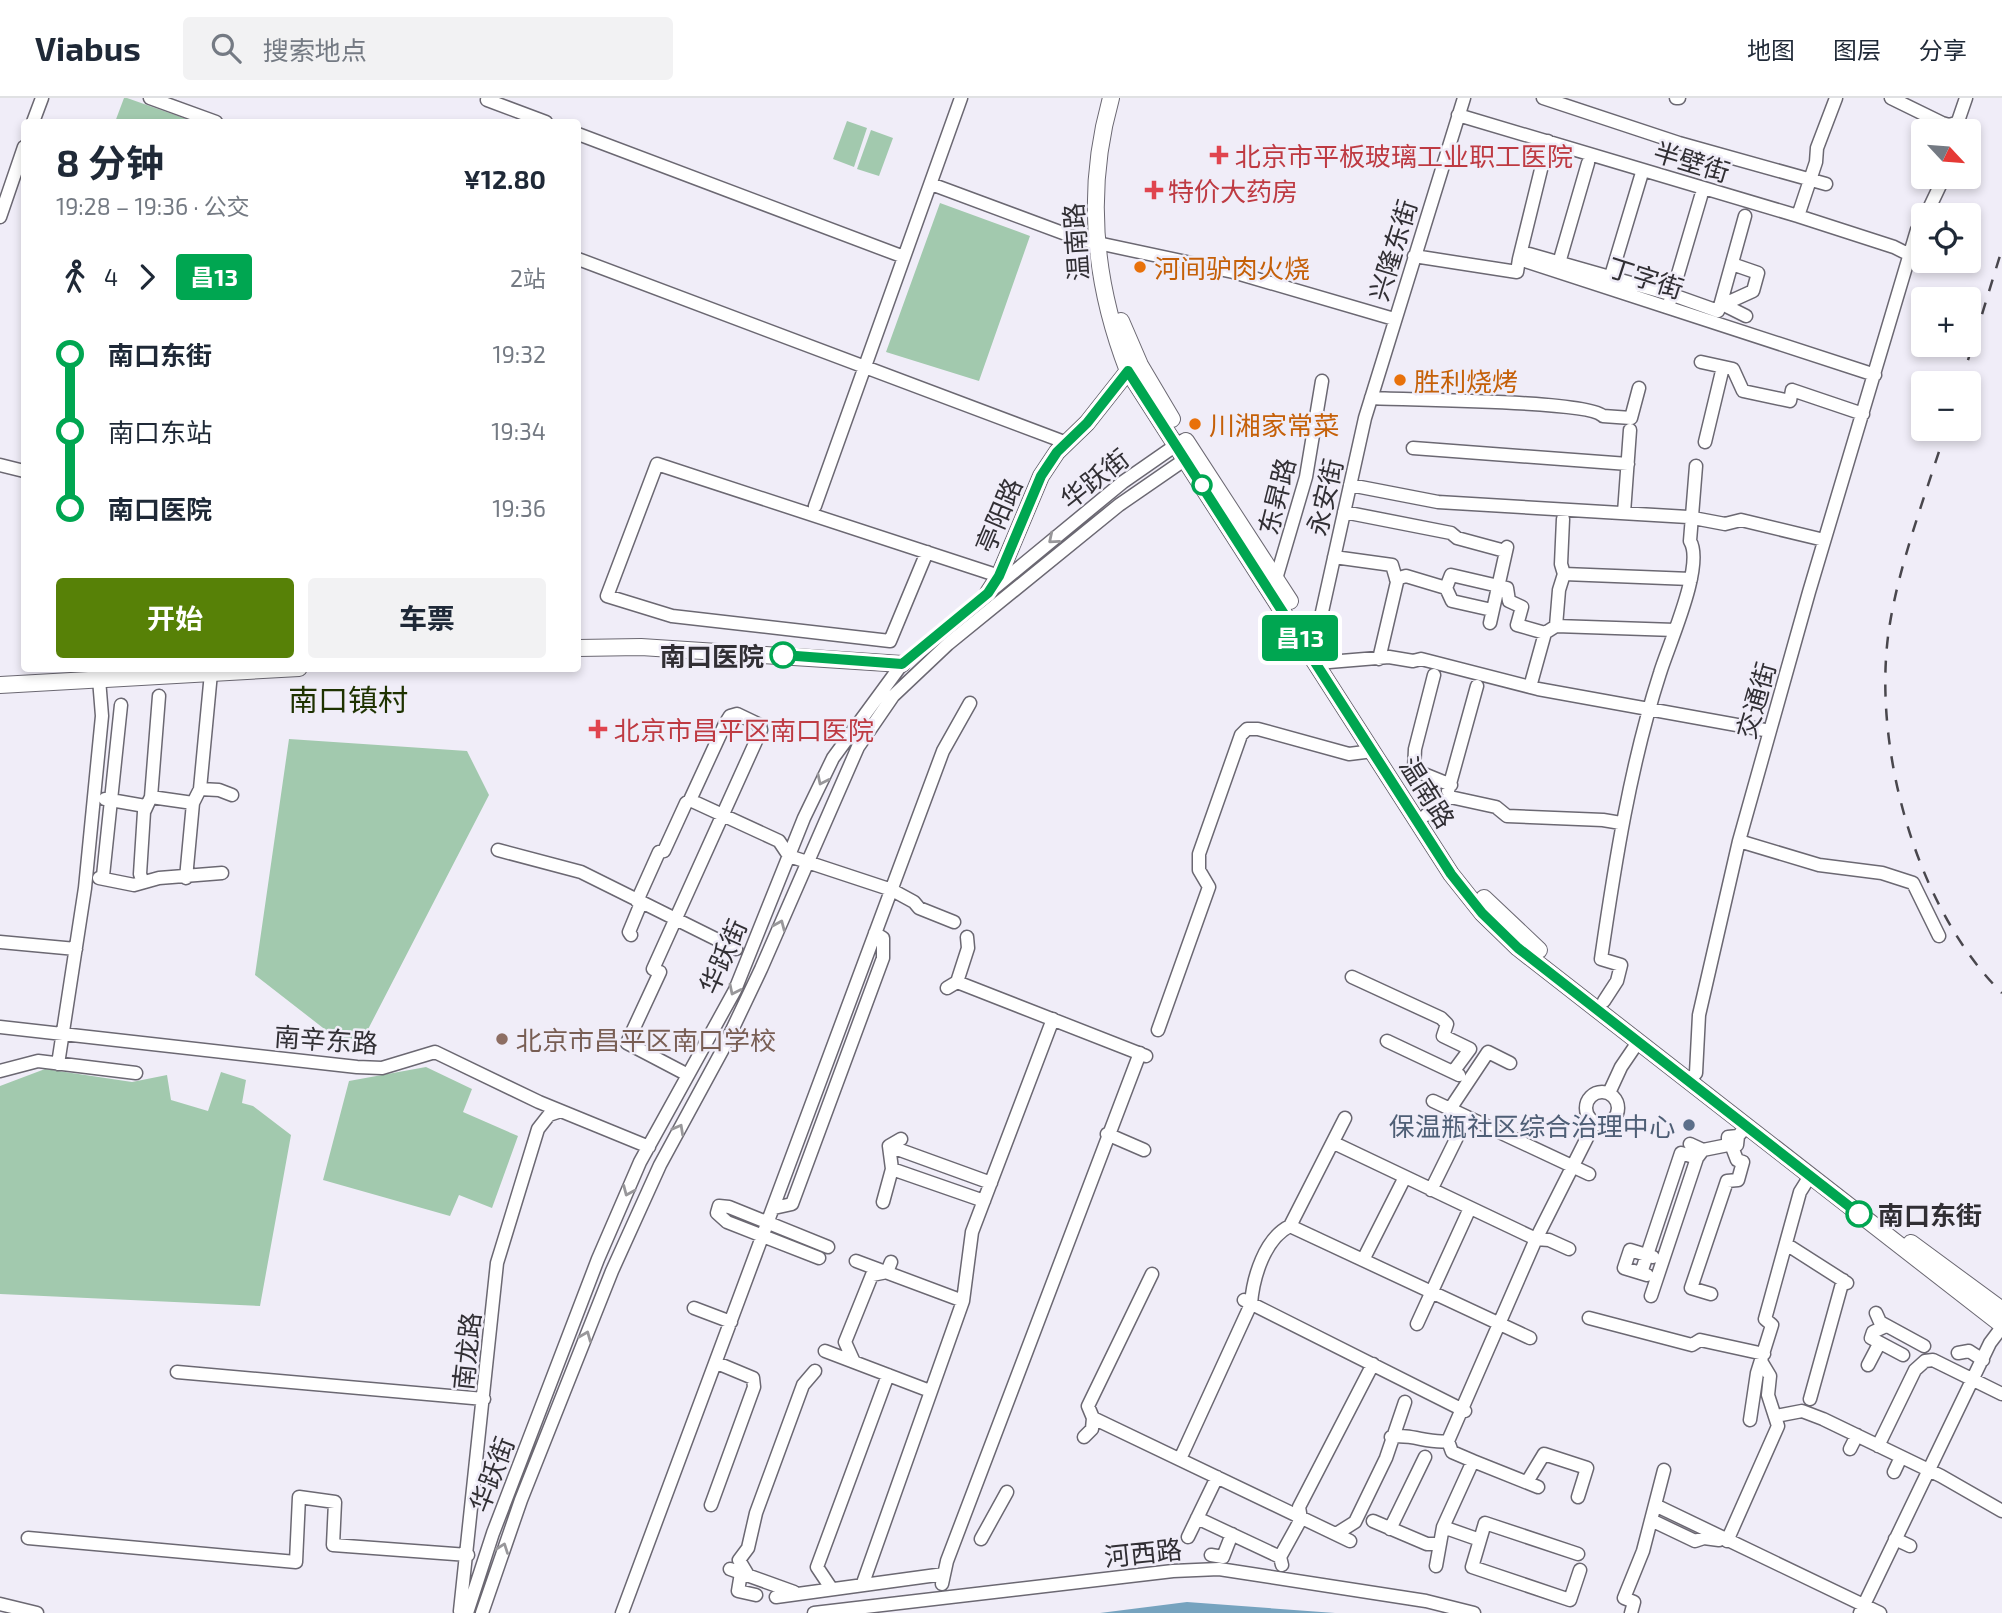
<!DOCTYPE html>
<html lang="zh">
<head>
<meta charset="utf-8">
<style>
  :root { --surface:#fff; --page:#f2f2f3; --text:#1f2937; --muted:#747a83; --line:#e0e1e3; --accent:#578107 }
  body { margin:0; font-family:"Exo 2","Noto Sans SC",sans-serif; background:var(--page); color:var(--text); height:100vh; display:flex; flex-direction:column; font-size:26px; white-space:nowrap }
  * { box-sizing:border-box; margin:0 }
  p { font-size:23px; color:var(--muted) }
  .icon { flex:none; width:38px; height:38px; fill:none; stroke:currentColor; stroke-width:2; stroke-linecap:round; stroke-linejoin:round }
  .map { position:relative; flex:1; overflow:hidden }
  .sheet { position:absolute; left:21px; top:21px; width:560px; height:553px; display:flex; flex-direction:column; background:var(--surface); border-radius:7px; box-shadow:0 4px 10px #0003 }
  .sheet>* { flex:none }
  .badge { padding:0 14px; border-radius:5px; font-size:24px; line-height:46px }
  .needle { width:46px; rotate:116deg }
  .tools { position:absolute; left:1911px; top:21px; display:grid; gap:14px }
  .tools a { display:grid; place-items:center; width:70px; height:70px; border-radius:7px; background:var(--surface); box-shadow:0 4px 10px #0003; font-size:35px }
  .map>.badge { position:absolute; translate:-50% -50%; box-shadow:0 0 0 4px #fff }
  .legs { display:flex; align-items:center; gap:10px; height:77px; padding:0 35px; font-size:23px }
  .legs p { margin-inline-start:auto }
  .overview { display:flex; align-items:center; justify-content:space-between; height:119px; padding:0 35px }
  h1 { font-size:38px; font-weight:700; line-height:52px }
  .cta { display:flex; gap:14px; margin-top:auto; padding:14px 35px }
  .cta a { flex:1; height:80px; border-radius:7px; background:var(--accent); color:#fff; font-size:28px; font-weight:700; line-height:80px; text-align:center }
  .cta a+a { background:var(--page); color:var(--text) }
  ul { padding:0 35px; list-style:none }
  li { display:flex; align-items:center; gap:24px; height:77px; font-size:26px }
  li i { display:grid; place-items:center; width:10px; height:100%; margin:0 9px; background:currentColor }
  li i::after { content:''; width:18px; height:18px; margin:-9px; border:5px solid; border-radius:50%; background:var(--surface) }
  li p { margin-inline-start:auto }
  li:first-child i { background:linear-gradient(#0000 50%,currentColor 0) }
  li:last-child i { background:linear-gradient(currentColor 50%,#0000 0) }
  header { display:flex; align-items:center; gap:42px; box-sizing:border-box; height:98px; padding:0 35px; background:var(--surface); border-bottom:2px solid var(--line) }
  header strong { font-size:33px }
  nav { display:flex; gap:38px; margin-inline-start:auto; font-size:24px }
  .search { width:490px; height:63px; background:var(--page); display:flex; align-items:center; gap:18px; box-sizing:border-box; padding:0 24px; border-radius:7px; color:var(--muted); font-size:26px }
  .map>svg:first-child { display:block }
  .green { fill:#a2c9ae }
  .water { fill:#76a3bf }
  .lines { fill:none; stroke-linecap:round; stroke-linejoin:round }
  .minor-casing { stroke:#6b6872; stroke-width:15 }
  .major-casing { stroke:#6b6872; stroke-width:18 }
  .minor { stroke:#fff; stroke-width:12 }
  .major { stroke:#fff; stroke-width:16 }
  .rail { stroke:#49474d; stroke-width:2.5; stroke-dasharray:12 12; stroke-linecap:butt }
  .oneway { stroke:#98979a }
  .line-1-casing { stroke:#fff; stroke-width:16 }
  .line-1 { stroke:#00a651; stroke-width:10 }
  .health-dot { fill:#e0444e; stroke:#f0edf8; stroke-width:2.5 }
  .food-dot { fill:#e8710a; stroke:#f0edf8; stroke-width:2.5 }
  .stop-1-dot { fill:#fff; stroke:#00a651; stroke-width:3.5 }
  .education-dot { fill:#8d6e63; stroke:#f0edf8; stroke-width:2.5 }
  .service-dot { fill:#5c6f8a; stroke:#f0edf8; stroke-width:2.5 }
  .labels { text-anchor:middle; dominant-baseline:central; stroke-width:5; stroke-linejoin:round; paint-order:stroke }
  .health-label { font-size:26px; fill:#be3a42; stroke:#f0edf8; text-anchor:start }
  .street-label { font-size:26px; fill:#312f34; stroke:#f0edf8 }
  .food-label { font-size:26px; fill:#c56008; stroke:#f0edf8; text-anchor:start }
  .stop-label { font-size:26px; font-weight:bold; fill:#312f34; stroke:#f0edf8; text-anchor:end }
  .education-label { font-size:26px; fill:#785e54; stroke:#f0edf8; text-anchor:start }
  .service-label { font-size:26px; fill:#4e5e75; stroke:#f0edf8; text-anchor:end }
  .quarter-label { font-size:30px; fill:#1e3200; stroke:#f0edf8 }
</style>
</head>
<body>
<header>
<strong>Viabus</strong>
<div class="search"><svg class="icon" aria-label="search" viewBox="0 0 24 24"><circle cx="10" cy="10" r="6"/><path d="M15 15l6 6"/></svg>搜索地点</div>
<nav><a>地图</a><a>图层</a><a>分享</a></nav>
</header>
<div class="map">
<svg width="2002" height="1515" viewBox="0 0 2002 1515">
  <rect width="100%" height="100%" fill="#f0edf8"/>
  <path class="green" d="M 124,0 L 127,0 L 195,24 L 115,24 Z
    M 847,23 L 867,30 L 854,69 L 833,61 Z
    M 871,32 L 893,40 L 879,78 L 857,71 Z
    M 940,105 L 1030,138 L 979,283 L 886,254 Z
    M 289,641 L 467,653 L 489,697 L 363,941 L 336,940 L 255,877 Z
    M 426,969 L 472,991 L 463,1014 L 518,1038 L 492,1110 L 459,1097 L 450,1118 L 323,1082 L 349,983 Z
    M 45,971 L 132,984 L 167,977 L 171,1002 L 208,1013 L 221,974 L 246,982 L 242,1005 L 253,1008 L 291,1037 L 260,1208 L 0,1196 L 0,988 Z"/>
  <path class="water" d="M 1187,1504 L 1335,1515 L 1100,1515 Z"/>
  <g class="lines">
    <defs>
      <path id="minor" d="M 150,0 L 216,24
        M 1543,0 L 1679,45 L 1826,86
        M 1676,0 L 1679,0
        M 1891,0 L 1942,25 L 1949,27 L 1956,25
        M 487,2 L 546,24
        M 1458,17 L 1798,118 L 1894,149 L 1910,157
        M 33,24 L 42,0
        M 1955,32 L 1966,0
        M 578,36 L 904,159
        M 1548,43 L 1519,161 L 1875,277
        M 931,86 L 1079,141 L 1233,174 L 1394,221
        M 1926,117 L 1944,79
        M 1798,118 L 1816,64 L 1817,50 L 1836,0
        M 0,119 L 24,49
        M 1529,156 L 1673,197 L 1718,213 L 1720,208 L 1753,193 L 1758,175 L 1732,166
        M 1414,158 L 1517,174 L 1519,161
        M 578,161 L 1067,345
        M 1559,165 L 1588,65
        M 1610,181 L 1641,78
        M 1670,203 L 1701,98
        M 1720,208 L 1745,118
        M 1726,208 L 1746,218
        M 1701,264 L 1733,271 L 1743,293 L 1790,303 L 1792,292 L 1863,316
        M 1371,300 C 1405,302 1588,302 1603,318 L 1631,320 L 1639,290
        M 1705,344 L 1723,269
        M 1413,350 L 1628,366
        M 0,367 L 24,373
        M 1350,387 L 1438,404 L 1688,419 L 1725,426 L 1741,422 L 1824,442
        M 815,408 L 961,0
        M 1344,414 L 1451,435 L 1457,440 L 1505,453
        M 1624,415 L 1630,332
        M 927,454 L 890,543 L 672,518 L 607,498 L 657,366 L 999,478
        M 1334,459 L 1392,467 L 1397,484 L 1379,561
        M 1564,476 L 1691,481
        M 1276,481 L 1306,379 L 1322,283
        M 1396,481 L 1406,478 L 1446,490 L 1452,503 L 1492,512
        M 1446,490 L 1451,477 L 1507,490 L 1509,503 L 1522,509 L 1517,527 L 1545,535
        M 1490,525 L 1507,449
        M 1556,528 L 1675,532
        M 1298,536 L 1320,523 L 1365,320 L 1464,0
        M 1329,564 L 1389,559 L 1413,563 L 1421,561 L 1538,591 L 1770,633
        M 1434,577 L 1415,651 L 1414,672 L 1451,687
        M 1530,589 L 1545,535 L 1556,528 L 1559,492 L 1564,476 L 1561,466 L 1563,421
        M 200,691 L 219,692 L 232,697
        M 1448,693 L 1477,588
        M 151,699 L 193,705
        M 105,701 L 145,708
        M 690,702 L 779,743 L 789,758 L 892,792 L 914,804 L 919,810 L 954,824
        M 1426,717 L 1450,699 L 1496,709 L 1507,718 L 1603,722 L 1621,725
        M 1739,743 L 1819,767 L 1882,775 L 1913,785 L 1939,838
        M 498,752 L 581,774 L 736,851
        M 103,778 L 121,607
        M 99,780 L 134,787 L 159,780 L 222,775
        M 186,780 L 193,705 L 200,691 L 211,575
        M 143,784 L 140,776 L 144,714 L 151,699 L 159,598
        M 637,803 L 659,754 L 664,753 L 686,705 L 690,702 L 725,626 L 730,618 L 737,616 L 760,627 L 761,632 L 653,871
        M 631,837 L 629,834 L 641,805
        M 0,844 L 76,851
        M 660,874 L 627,945 L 688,977
        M 1352,879 L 1441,920 L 1447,926 L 1443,938 L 1470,951 L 1453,974
        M 957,884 L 1146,958
        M 947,890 L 957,884 L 968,850 L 967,839
        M 1604,903 L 1617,883 L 1621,867 L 1601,861 C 1615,765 1630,668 1660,575 C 1668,548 1705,467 1690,443 L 1696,368
        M 0,929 L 357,969 L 382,970 L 435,954 L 539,1004 L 649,1049
        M 1158,932 L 1209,789 L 1199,772 L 1199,756 L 1241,637 L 1247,631 L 1258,631 L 1349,656 L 1373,653
        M 1387,943 L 1459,977
        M 58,966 L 85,790 L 102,618 L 99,581
        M 0,973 L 38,963 L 136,975
        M 1689,983 L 1696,975 L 1699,917 L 1739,743 L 1809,494 L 1917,132 L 1923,122
        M1586 1010a16 16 0 1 1 32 0a16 16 0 1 1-32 0Z
        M 1609,995 L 1621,969 L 1638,944
        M 1433,1003 L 1589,1076
        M 1450,1011 L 1488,954 L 1510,965
        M 1107,1036 L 1144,1052
        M 1738,1038 L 1728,1039 L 1728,1047 L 1737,1047 L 1738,1038 L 1747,1028
        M 1334,1045 L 1536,1141 L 1549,1142 L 1569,1151
        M 1690,1046 L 1703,1052
        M 889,1048 L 991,1085
        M 892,1071 L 984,1103
        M 1431,1092 L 1467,1019
        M 883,1104 L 892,1071 L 889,1048 L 901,1041
        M 774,1110 L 792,1106 L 883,860 L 883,840 L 875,835
        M 1290,1128 L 1530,1240
        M 1786,1146 L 1847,1185
        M 819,1160 L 727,1124 L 717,1115 L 719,1108 L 729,1109 L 828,1149
        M 1363,1162 L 1405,1079
        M 856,1163 L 963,1203
        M 1641,1175 L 1681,1055 L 1697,1060
        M 1647,1177 L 1624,1170 L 1630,1152 L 1653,1159
        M 1711,1196 L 1691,1190 L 1727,1083 L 1738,1082 L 1743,1064 L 1737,1062 L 1732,1049
        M 1651,1198 L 1697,1060 L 1703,1052 L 1728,1047
        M 1244,1202 L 1465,1313
        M 694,1210 L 731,1224
        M 1876,1215 L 1880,1224 L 1924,1248
        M 1589,1220 L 1692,1247 L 1700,1242 L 1764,1256
        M 1417,1226 L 1470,1110
        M 1886,1228 L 1873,1234 L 1871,1240 L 1903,1257
        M 825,1253 L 930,1293
        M 1958,1255 L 1969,1253 L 1983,1262
        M 854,1264 L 845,1244 L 872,1177 L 887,1174 L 891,1164
        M 1868,1267 L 1879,1246
        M 177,1274 L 484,1301
        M 1810,1301 L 1843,1182
        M 1776,1318 L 1802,1313 L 1823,1321 L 1941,1378 L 2002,1413
        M 1093,1320 L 1350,1443
        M 1750,1322 L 1757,1275 L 1772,1227 L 1765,1221 L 1800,1094 L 1810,1078
        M 1084,1339 L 1092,1331 L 1093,1320 L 1088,1308 L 1152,1176
        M 1391,1339 C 1411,1335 1428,1346 1448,1343 L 1536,1141 L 1595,1024
        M 1878,1348 L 1915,1272 L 1925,1263 L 1933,1262 L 2002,1296
        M 1850,1351 L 1857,1337
        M 1180,1361 L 1251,1206 C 1253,1179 1265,1140 1290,1128 L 1345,1020
        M 1473,1363 L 1538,1389
        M 1894,1374 L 1901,1359
        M 1527,1384 L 1544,1356 L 1587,1370 L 1578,1399
        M 711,1407 L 754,1289 L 753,1280 L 717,1265
        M 1655,1407 L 1880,1515
        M 1197,1420 L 1280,1459 L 1282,1467
        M 1651,1422 L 1695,1443 L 1704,1440 L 1719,1442
        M 1373,1423 L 1427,1446 L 1440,1446
        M 1443,1429 L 1480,1442
        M 1390,1431 L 1425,1359
        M 1336,1436 L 1355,1424 L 1386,1360 L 1405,1304
        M 1188,1439 L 1217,1379
        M 28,1440 L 296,1464 L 299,1399 L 335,1404 L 333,1447 L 468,1457
        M 981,1441 L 1007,1394
        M 1895,1441 L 1910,1448
        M 1727,1443 L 1778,1328 L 1768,1297 L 1770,1278 L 1761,1263
        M 1578,1456 L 1485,1425 L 1472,1469 L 1570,1502 L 1580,1472
        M 1211,1457 L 1223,1459 L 1232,1436
        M 1280,1459 L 1301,1421 L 1299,1409 L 1373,1266
        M 1436,1468 L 1443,1429 L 1473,1363 L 1452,1354 L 1448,1343
        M 730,1471 L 794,1494
        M 741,1475 L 738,1493 L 756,1497
        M 748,1477 L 739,1462 L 748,1450 L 756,1415 L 803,1287 L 815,1273
        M 863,1485 L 963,1203 L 972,1134 L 1053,921
        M 942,1486 L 947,1463 L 1140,955
        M 831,1490 L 817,1469 L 888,1277
        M 776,1499 L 944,1476
        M 0,1506 L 37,1515
        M 460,1513 L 497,1165 L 538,1031 L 549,1017 L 561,1013
        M 467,1515 L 493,1435 L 598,1161 L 640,1064 L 735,892 L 804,720 L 833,660 L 902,566 L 1123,384 L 1182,343
        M 482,1515 L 521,1402 L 612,1173 L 660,1067 L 723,951 L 761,871 L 858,649 L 893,598 L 948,546 L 1119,407 L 1190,358
        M 622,1515 L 943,653 L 970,605
        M 814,1515 L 1173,1473 L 1219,1471 L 1426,1503 L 1474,1515
        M 1631,1515 L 1634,1504 L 1624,1500 L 1643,1453 L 1664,1372
        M 1860,1515 L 1990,1245 L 2002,1229"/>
      <path id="major" d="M 1111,0 C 1085,92 1094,185 1128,273 L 1451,776 L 1482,815 L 1518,850 L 2002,1227
        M 1121,223 L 1140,267 L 1172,321
        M 1186,343 L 1290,503
        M 988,495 L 999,478 L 1041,378 L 1057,354 L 1087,325 L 1128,273 L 1134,270
        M 578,550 L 641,549 L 902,566
        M 0,587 L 299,570
        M 1484,800 L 1539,852
        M 1911,1145 L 2002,1212"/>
    </defs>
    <use href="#minor" class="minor-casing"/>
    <use href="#major" class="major-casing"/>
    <use href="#minor" class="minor"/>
    <use href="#major" class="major"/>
    <path class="rail" d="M 1961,285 L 2002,151
      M 1946,331 C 1927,394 1901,459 1890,525 C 1870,643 1915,810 2002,895"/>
  </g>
  <defs><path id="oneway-chevron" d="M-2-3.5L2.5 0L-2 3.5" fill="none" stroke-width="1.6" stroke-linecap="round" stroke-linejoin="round" transform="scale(1.75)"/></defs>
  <g class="oneway">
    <use href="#oneway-chevron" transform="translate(1053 441) rotate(140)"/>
    <use href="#oneway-chevron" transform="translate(822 682) rotate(116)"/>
    <use href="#oneway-chevron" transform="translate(780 827) rotate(-67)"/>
    <use href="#oneway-chevron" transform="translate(734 892) rotate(116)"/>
    <use href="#oneway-chevron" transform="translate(679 1031) rotate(-61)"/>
    <use href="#oneway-chevron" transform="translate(628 1093) rotate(113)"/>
    <use href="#oneway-chevron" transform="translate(586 1238) rotate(-68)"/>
    <use href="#oneway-chevron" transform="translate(503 1450) rotate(-70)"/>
  </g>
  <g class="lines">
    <defs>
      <path id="line-1" d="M 783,557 L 902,566 L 988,495 L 999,478 L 1041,378 L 1057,354 L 1087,325 L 1128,273 L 1451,776 L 1482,815 L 1518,850 L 1859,1116"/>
    </defs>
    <use href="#line-1" class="line-1-casing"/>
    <use href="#line-1" class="line-1"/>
  </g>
  <g class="health-dot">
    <path d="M1215.5 46.5h7v7h7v7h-7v7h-7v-7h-7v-7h7z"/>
    <path d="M1150.5 81.5h7v7h7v7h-7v7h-7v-7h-7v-7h7z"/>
    <path d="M594.5 620.5h7v7h7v7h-7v7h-7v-7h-7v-7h7z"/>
  </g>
  <g class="food-dot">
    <circle cx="1140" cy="169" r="7"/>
    <circle cx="1400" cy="282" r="7"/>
    <circle cx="1195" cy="326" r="7"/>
  </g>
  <g class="stop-1-dot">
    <circle cx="1202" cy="387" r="9"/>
    <circle cx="783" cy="557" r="12"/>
    <circle cx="1859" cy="1116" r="12"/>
  </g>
  <circle class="education-dot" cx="502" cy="941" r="7"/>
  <circle class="service-dot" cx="1689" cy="1027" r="7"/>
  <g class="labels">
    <g class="health-label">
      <text x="1235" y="57">北京市平板玻璃工业职工医院</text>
      <text x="1168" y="92">特价大药房</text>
      <text x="614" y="631">北京市昌平区南口医院</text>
    </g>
    <g class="street-label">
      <text transform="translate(1692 63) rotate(17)">半壁街</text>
      <text transform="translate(1075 144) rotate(-94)">温南路</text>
      <text transform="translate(1392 152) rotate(-73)">兴隆东街</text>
      <text transform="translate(1646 179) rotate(18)">丁字街</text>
      <text transform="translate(1094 380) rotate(-38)">华跃街</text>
      <text transform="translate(1276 398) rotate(-76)">东昇路</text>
      <text transform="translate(1324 399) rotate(-77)">永安街</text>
      <text transform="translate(998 417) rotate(-67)">亭阳路</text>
      <text transform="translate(1755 602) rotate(-74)">交通街</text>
      <text transform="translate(1428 694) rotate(58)">温南路</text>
      <text transform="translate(722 858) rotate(-66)">华跃街</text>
      <text transform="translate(326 941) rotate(4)">南辛东路</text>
      <text transform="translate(466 1253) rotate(-84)">南龙路</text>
      <text transform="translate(491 1376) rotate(-69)">华跃街</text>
      <text transform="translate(1143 1454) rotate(-6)">河西路</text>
    </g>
    <g class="food-label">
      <text x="1154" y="169">河间驴肉火烧</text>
      <text x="1414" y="282">胜利烧烤</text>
      <text x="1209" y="326">川湘家常菜</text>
    </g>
    <g class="stop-label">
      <text x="764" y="557">南口医院</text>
      <text x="1878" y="1116" text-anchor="start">南口东街</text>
    </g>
    <g class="education-label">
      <text x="516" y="941">北京市昌平区南口学校</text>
    </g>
    <g class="service-label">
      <text x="1675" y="1027">保温瓶社区综合治理中心</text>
    </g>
    <g class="quarter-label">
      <text x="348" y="601">南口镇村</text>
    </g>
  </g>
</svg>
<div class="tools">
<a><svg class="needle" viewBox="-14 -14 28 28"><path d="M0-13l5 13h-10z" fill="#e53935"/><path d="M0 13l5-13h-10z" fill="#747a83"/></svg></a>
<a><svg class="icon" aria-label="locate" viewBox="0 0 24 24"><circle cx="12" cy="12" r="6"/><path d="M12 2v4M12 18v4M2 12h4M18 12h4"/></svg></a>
<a>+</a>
<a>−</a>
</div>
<b class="badge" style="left:1300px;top:540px;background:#00a651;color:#fff">昌13</b>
<section class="sheet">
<div class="overview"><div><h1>8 分钟</h1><p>19:28 – 19:36 · 公交</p></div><b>¥12.80</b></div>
<div class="legs"><svg class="icon" aria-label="walk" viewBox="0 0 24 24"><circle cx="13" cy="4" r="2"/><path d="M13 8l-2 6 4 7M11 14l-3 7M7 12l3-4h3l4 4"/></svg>4<svg class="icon" aria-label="forward" viewBox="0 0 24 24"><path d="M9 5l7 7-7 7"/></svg><b class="badge" style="background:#00a651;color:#fff">昌13</b><p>2站</p></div>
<ul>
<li><i style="color:#00a651"></i><b>南口东街</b><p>19:32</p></li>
<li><i style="color:#00a651"></i><span>南口东站</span><p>19:34</p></li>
<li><i style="color:#00a651"></i><b>南口医院</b><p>19:36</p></li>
</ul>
<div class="cta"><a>开始</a><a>车票</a></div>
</section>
</div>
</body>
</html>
